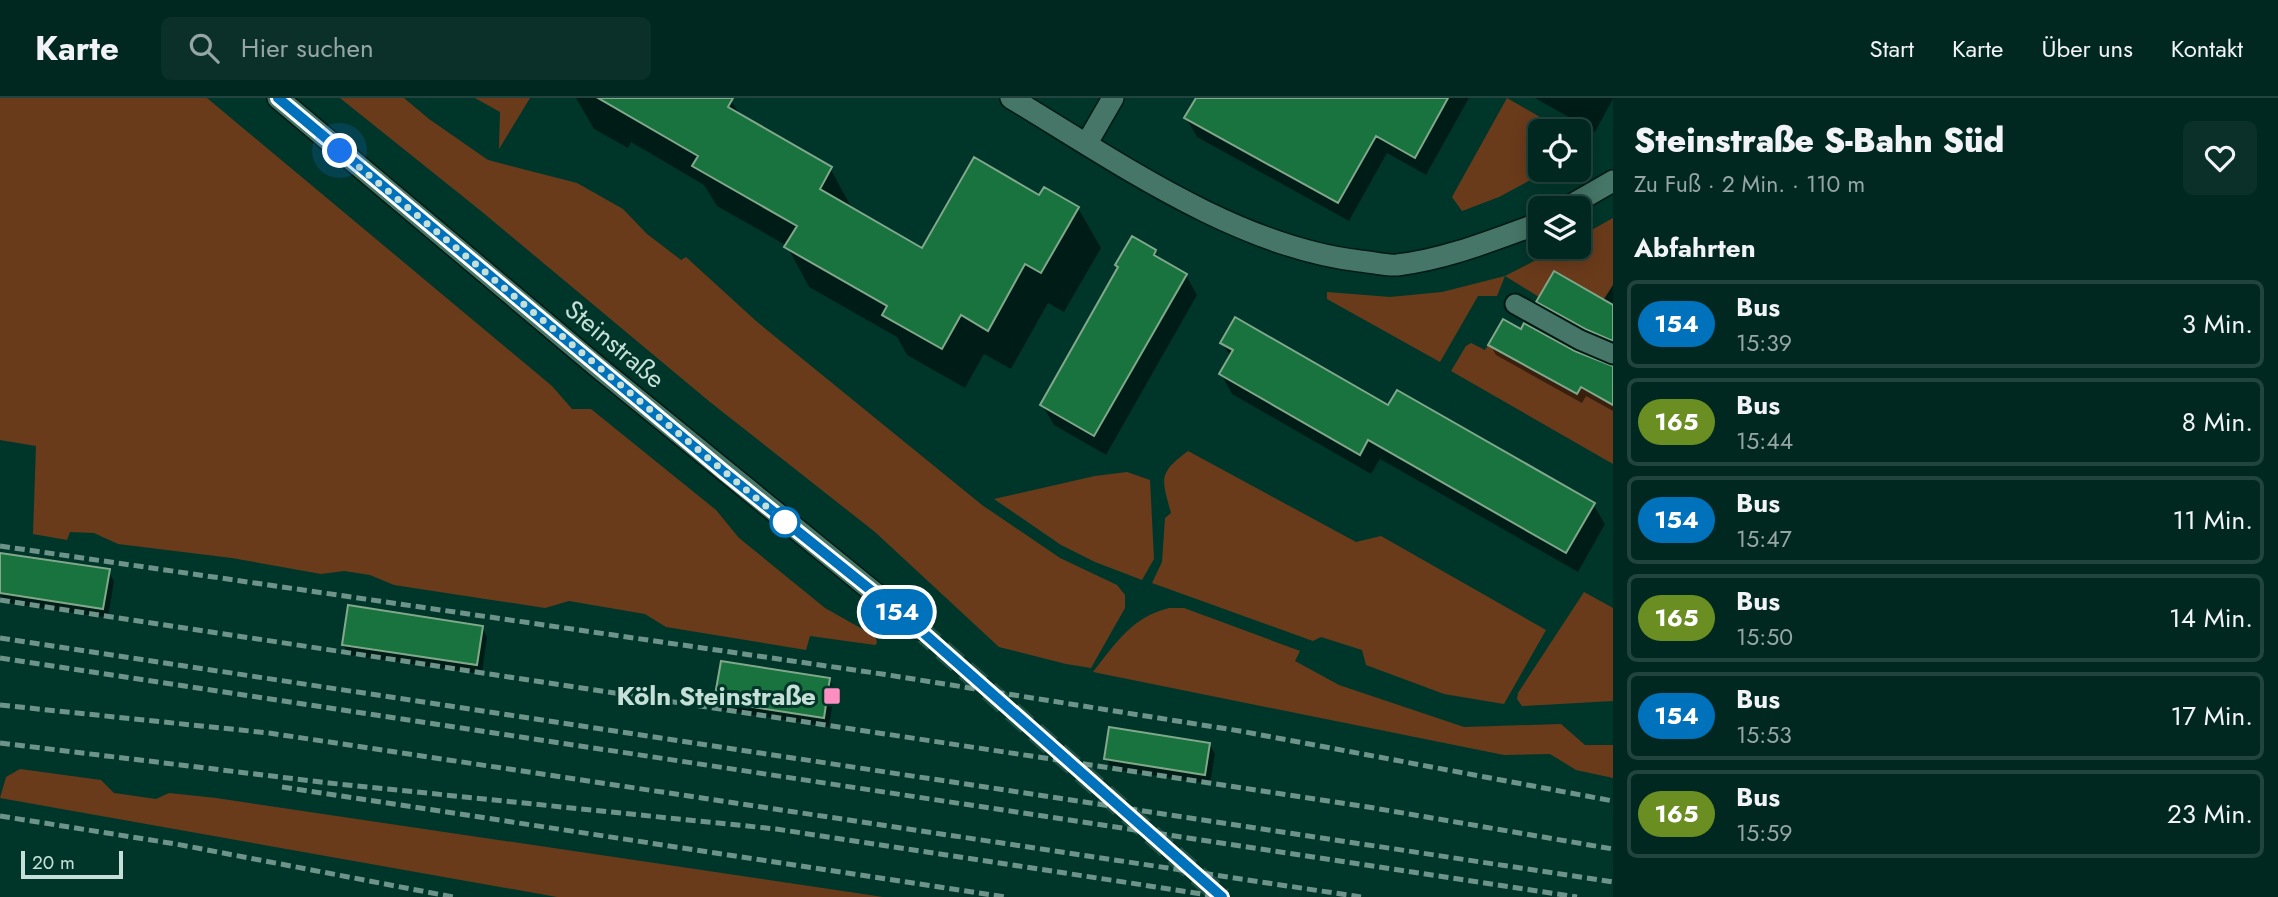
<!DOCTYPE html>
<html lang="de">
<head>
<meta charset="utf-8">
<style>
  :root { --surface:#002820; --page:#0a3029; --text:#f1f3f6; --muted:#95a6a5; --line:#22443e }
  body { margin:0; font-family:Jost,sans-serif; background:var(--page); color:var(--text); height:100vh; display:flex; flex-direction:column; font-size:26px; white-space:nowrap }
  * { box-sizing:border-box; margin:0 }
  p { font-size:23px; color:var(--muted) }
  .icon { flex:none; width:38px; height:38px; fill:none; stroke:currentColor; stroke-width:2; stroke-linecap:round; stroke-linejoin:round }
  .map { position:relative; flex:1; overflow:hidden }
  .panel { display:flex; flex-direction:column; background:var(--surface); width:665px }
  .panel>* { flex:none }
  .badge { padding:0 14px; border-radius:23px; font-size:24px; line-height:46px }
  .buttons { position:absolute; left:1528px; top:21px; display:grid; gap:14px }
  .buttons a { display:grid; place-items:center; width:63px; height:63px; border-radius:10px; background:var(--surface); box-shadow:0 4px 18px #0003,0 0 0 2px var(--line); font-size:35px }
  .scale { position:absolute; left:21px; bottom:18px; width:102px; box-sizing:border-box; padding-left:7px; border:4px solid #c6e0d7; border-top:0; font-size:19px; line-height:24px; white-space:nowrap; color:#c6e0d7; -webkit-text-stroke:5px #00362a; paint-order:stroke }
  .you { position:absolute; width:35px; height:35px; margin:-18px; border:5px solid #fff; border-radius:50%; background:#1a73e8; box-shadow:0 0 0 10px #1a73e833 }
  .map>.badge { position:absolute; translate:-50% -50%; box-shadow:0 0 0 4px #fff }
  h2 { padding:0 21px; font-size:26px; line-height:63px }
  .round { display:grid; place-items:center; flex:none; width:74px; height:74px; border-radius:10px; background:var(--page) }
  .headline { display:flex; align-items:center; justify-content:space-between; height:119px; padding:0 21px }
  h1 { font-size:33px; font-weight:800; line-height:52px }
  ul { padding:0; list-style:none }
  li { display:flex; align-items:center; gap:21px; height:88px; margin:0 14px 10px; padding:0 7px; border:4px solid var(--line); border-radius:10px }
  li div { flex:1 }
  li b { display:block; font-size:26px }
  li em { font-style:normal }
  li .badge { min-width:77px; font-weight:700; text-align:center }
  header { display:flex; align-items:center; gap:42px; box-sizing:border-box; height:98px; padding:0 35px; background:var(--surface); border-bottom:2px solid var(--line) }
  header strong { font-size:33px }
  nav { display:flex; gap:38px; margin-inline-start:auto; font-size:24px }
  .search { width:490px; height:63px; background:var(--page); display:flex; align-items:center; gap:18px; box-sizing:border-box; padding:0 24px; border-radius:10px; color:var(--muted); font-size:26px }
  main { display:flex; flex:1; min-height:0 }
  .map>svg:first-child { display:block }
  .green { fill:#6a3b1b }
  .shadow { fill:#0007 }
  .building { fill:#18733e; stroke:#82a88c; stroke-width:2 }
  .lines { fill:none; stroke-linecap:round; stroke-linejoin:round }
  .secondary-tunnel { stroke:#1e5044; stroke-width:21; stroke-dasharray:21 10; stroke-linecap:butt }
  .lane-casing { stroke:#021a13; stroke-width:23 }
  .street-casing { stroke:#021a13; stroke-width:24 }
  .secondary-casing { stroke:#021a13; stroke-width:24 }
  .lane { stroke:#457667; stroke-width:19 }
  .street { stroke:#457667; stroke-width:21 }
  .secondary { stroke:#457667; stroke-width:21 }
  .rail { stroke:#6e948a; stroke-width:5; stroke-dasharray:10 5; stroke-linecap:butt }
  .line-casing { stroke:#fff; stroke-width:16 }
  .line { stroke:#0072bc; stroke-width:10 }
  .walk { stroke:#c6e0d7; stroke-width:7; stroke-dasharray:0 12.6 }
  .stop-dot { fill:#fff; stroke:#0072bc; stroke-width:3.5 }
  .poi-dot { fill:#fd8ec0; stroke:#00362a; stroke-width:2.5 }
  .labels { text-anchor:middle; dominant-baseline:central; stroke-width:6; stroke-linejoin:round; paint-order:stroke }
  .street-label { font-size:26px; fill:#c6e0d7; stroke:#00362a }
  .poi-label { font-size:26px; font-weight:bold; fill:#c6e0d7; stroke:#00362a; text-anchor:end }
</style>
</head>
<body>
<header>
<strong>Karte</strong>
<div class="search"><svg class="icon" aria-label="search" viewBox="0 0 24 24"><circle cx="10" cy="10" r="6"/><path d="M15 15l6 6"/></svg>Hier suchen</div>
<nav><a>Start</a><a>Karte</a><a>Über uns</a><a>Kontakt</a></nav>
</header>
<main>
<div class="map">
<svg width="1613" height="799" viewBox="0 0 1613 799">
  <rect width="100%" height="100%" fill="#00362a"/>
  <path class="green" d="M 0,0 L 207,0 L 552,288 L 572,311 L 591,311 L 716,412 L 739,440 L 825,510 L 864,532 L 876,540 L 877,545 L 875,547 L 810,538 L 806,552 L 666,529 L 645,516 L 569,503 L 545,510 L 394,487 L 370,477 L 344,473 L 321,476 L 232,460 L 118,446 L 94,435 L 70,434 L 67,442 L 33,436 L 36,348 L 0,342 Z
    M 340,0 L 404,0 L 429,21 L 488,62 L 577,85 L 623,111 L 647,136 L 681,162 L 686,159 L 756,223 L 982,407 L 1060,460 L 1117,487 L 1125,497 L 1125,510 L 1091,570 L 1066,566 L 999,549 L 875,434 L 710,304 L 481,113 Z
    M 475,0 L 530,0 L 499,51 L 500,14 Z
    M 1507,0 L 1564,33 L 1540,33 L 1540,72 L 1549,72 L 1499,99 L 1462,113 L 1452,99 Z
    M 1613,120 L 1613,187 L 1604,201 L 1555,173 L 1539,199 L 1505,178 L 1497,198 L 1478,198 L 1440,264 L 1327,201 L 1327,194 L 1390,199 L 1442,194 L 1505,178 L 1561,149 L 1578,149 L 1579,139 Z
    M 1471,245 L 1485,252 L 1488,247 L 1576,296 L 1581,289 L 1613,307 L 1613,366 L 1451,273 L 1466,248 Z
    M 1188,353 L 1356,444 L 1381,438 L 1546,532 L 1504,606 L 1444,596 L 1366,567 L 1362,552 L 1321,539 L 1313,543 L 1152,485 L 1162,464 L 1165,420 L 1171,415 C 1162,381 1157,376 1188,353 Z
    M 1127,374 L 1150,382 L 1154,461 L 1142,482 L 1095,464 L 1061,447 L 994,401 L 1095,378 Z
    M 1584,494 L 1613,510 L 1613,603 L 1522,608 L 1517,601 L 1518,595 Z
    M 1169,510 L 1184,510 L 1300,553 L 1295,563 L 1339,587 L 1464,629 L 1561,626 L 1585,647 L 1613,647 L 1613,680 L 1576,672 L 1550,656 L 1504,657 L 1093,574 C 1116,545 1132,519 1169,510 Z
    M 20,671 L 101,682 L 114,695 L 156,701 L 169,695 L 216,700 L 883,799 L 557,799 L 0,700 L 6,679 Z"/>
  <path class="shadow" d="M 576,0 L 729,0 L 742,19 L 830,70 L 853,112 L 923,152 L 1040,99 L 1078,110 L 1101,150 L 1064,214 L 1048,205 L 1011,271 L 984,256 L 965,290 L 907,257 L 897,239 L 809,189 L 787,148 L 717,108 L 704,87 L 631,44 L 628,50 L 594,31 Z
    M 1198,0 L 1469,0 L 1426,77 L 1387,55 L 1349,123 L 1197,39 L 1186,20 Z
    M 1535,0 L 1613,0 L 1613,1 L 1595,34 Z
    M 1155,154 L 1160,162 L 1186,177 L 1197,197 L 1106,357 L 1054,327 L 1042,307 L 1119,171 L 1117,167 Z
    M 1613,187 L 1613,249 L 1544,214 L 1538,204 L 1603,203 Z
    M 1521,233 L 1613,270 L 1613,313 L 1586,298 L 1582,305 L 1496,257 L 1490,247 Z
    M 1222,245 L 1389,310 L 1593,406 L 1605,426 L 1578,474 L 1380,361 L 1371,376 L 1232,296 L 1221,276 L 1231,259 Z
    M 0,463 L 108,473 L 114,483 L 108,520 L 1,504 Z
    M 482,529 L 487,539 L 482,576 L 349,557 L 343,547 Z
    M 829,581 L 835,591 L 829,629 L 722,612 L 716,602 Z
    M 1209,646 L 1215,656 L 1210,686 L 1112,671 L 1106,661 Z"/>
  <path class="building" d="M 598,0 L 733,0 L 728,9 L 832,69 L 820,91 L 922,150 L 974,59 L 1039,97 L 1044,89 L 1079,109 L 1041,175 L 1025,166 L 988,233 L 961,217 L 942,251 L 882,217 L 887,208 L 784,149 L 797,128 L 692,68 L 698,58 Z
    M 1196,0 L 1448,0 L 1415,60 L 1376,38 L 1338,105 L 1184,20 Z
    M 1132,138 L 1156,152 L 1154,157 L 1187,176 L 1094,338 L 1040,307 L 1118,169 L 1115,167 Z
    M 1554,173 L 1613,207 L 1613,243 L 1585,231 L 1536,204 Z
    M 1235,219 L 1388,307 L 1397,292 L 1595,405 L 1566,455 L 1368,342 L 1360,357 L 1219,276 L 1233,252 L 1220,245 Z
    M 1503,221 L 1521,231 L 1524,225 L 1575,253 L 1613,268 L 1613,307 L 1581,289 L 1577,296 L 1488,247 Z
    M 0,455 L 110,471 L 103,511 L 0,495 Z
    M 348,507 L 483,528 L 477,567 L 342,547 Z
    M 721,563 L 830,580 L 824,620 L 714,603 Z
    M 1109,629 L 1210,645 L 1205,677 L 1104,661 Z"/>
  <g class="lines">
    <path class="secondary-tunnel" d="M 919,531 L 1222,799"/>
    <defs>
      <path id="lane" d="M 1515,206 L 1580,242 L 1613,256"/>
      <path id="street" d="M 1011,0 C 1116,63 1237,149 1360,163 C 1372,164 1386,168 1397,167 C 1447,161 1493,142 1540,125
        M 1087,45 L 1113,0
        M 1566,110 L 1613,83"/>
      <path id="secondary" d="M 278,0 L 599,270 L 919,531"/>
    </defs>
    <use href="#lane" class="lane-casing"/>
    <use href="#street" class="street-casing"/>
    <use href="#secondary" class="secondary-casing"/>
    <use href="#lane" class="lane"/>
    <use href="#street" class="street"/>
    <use href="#secondary" class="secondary"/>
    <path class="rail" d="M 0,448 L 882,576 L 1240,633 L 1613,703
      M 0,502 L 1368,709 L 1613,751
      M 0,540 L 1613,784
      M 0,560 L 1577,799
      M 0,607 L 269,635 L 1361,799
      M 0,645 L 329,685 L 776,731 L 1222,799
      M 282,689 L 1005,799
      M 0,718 L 176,746 L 453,799"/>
  </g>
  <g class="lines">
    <defs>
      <path id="line" d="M 278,0 L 724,374 L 919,531 L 1222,799"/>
    </defs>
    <use href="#line" class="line-casing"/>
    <use href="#line" class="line"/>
    <path class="walk" d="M 340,53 L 786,425 L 785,424"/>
  </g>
  <circle class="stop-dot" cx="785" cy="424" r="14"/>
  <rect class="poi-dot" x="823" y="589" width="18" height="18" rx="3.5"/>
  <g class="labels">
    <g class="street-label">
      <text transform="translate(615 246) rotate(40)">Steinstraße</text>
    </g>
    <g class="poi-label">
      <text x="816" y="598">Köln Steinstraße</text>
    </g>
  </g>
</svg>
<div class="buttons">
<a><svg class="icon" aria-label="locate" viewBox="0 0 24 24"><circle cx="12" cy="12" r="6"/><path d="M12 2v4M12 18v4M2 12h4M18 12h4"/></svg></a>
<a><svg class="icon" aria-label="layers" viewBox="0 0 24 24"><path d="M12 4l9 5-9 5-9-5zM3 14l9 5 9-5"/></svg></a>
</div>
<div class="scale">20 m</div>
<div class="you" style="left:340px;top:53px"></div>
<b class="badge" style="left:897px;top:514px;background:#0072bc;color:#fff">154</b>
</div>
<section class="panel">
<div class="headline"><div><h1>Steinstraße S-Bahn Süd</h1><p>Zu Fuß · 2 Min. · 110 m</p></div><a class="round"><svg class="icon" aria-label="heart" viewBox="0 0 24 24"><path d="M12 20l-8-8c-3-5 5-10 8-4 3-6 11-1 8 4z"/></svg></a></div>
<h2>Abfahrten</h2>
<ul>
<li><span class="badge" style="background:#0072bc;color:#fff">154</span><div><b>Bus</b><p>15:39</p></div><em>3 Min.</em></li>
<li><span class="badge" style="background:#6b8e23;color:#fff">165</span><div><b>Bus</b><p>15:44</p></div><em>8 Min.</em></li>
<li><span class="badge" style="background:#0072bc;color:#fff">154</span><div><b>Bus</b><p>15:47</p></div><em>11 Min.</em></li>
<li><span class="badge" style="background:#6b8e23;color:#fff">165</span><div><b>Bus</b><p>15:50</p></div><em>14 Min.</em></li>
<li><span class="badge" style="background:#0072bc;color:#fff">154</span><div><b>Bus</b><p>15:53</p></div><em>17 Min.</em></li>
<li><span class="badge" style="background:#6b8e23;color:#fff">165</span><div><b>Bus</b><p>15:59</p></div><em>23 Min.</em></li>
</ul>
</section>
</main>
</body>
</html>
